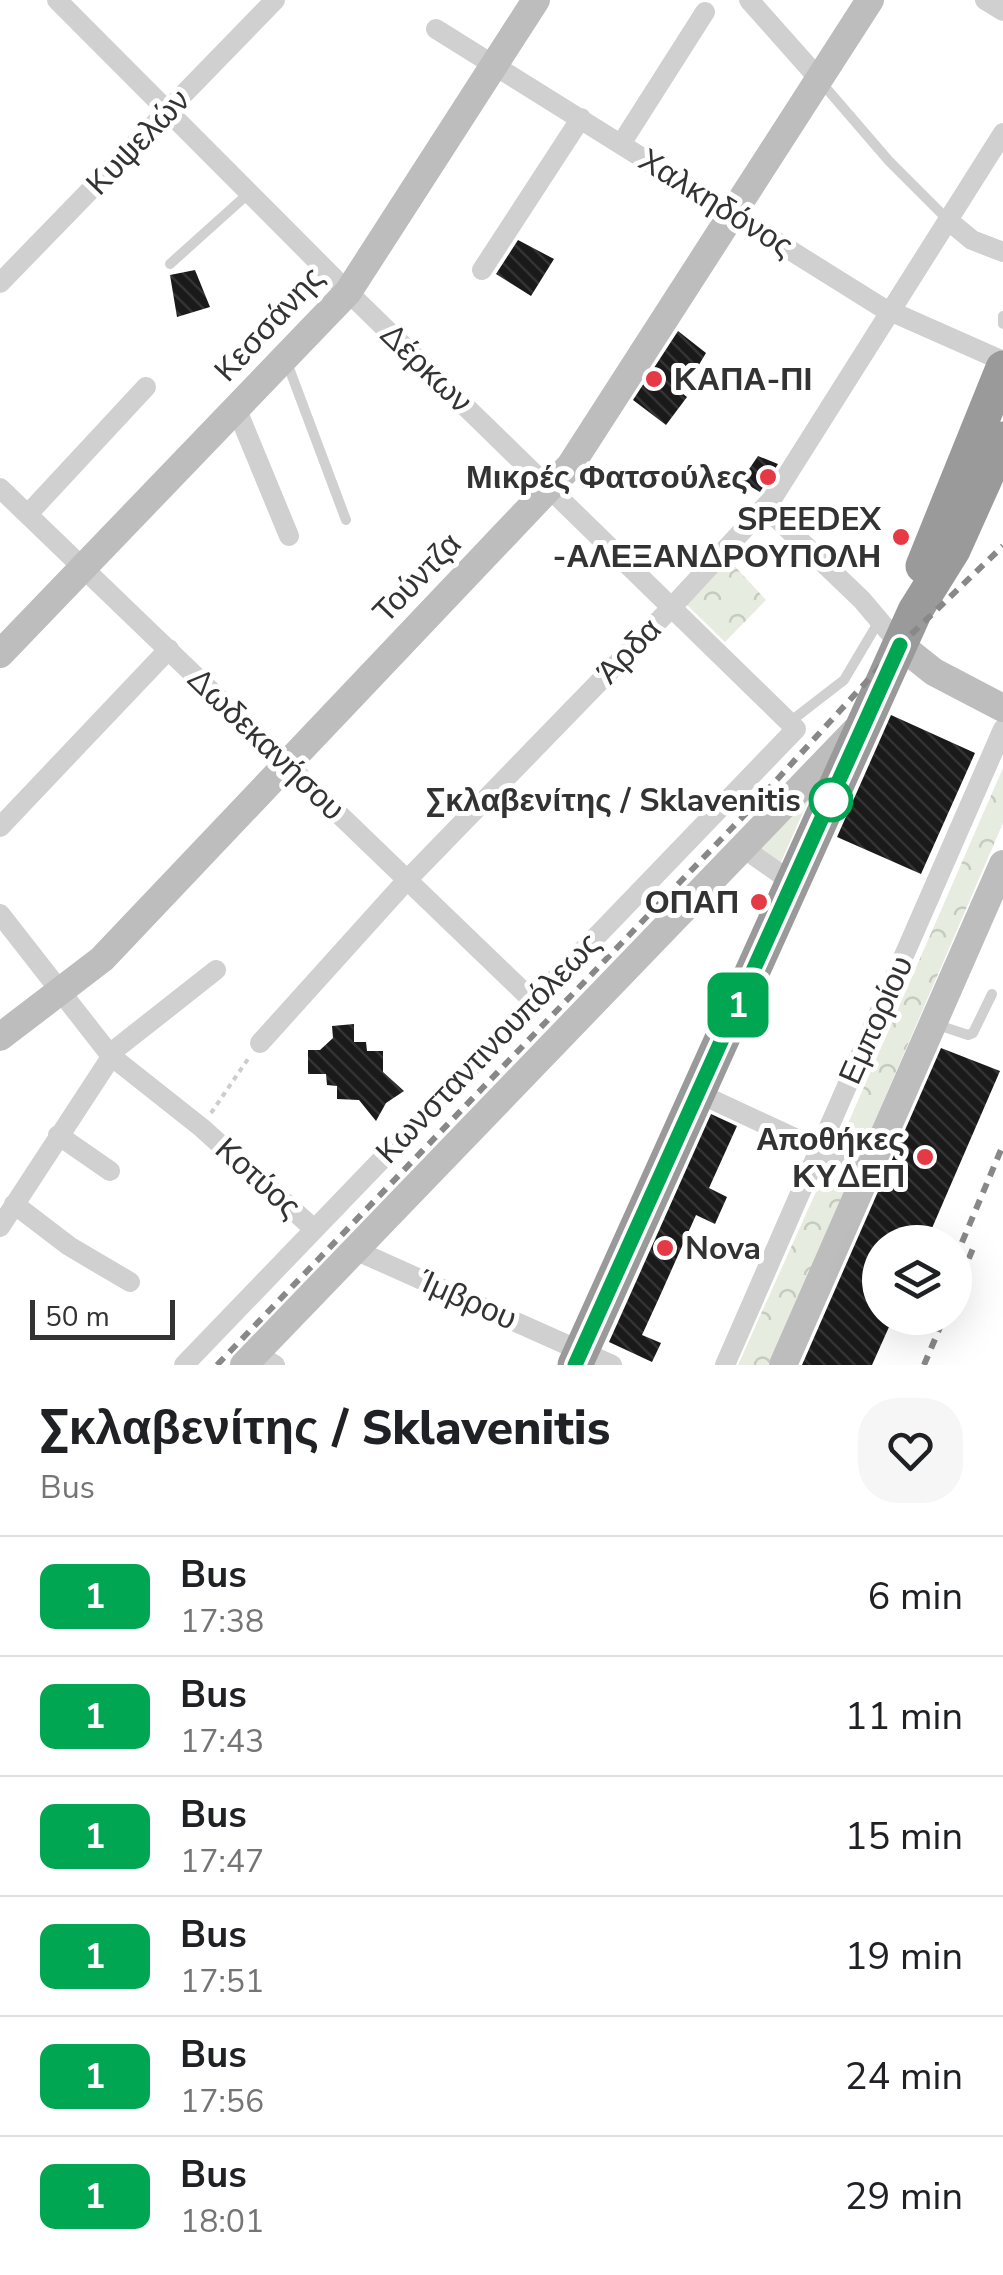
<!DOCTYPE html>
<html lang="en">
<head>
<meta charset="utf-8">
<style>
  :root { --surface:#fff; --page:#f6f6f6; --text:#202124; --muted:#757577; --line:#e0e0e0 }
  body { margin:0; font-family:"Nunito Sans",sans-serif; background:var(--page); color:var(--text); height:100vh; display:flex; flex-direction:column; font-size:38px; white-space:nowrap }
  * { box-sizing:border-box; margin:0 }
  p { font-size:32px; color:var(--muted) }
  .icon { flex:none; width:55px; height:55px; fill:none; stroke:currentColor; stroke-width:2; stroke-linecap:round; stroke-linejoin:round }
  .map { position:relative; height:1365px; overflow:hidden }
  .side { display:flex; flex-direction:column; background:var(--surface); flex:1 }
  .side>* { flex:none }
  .badge { padding:0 20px; border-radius:15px; font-size:35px; line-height:65px }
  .fabs { position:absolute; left:862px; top:1225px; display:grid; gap:20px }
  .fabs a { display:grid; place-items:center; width:110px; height:110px; border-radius:50%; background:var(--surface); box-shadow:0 10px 40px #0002; font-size:50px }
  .scale { position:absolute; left:30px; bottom:25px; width:145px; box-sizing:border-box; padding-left:10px; border:5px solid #333; border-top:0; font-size:28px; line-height:35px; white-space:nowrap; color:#333; -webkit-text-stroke:8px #fff; paint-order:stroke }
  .map>.badge { position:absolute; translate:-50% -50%; box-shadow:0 0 0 5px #fff }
  .round { display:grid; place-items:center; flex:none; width:105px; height:105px; border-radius:40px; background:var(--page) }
  .overview { display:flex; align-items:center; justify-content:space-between; height:170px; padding:0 40px }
  h1 { font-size:48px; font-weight:800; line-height:75px }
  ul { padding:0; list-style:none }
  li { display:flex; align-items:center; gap:30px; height:120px; padding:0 40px; border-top:2px solid var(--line) }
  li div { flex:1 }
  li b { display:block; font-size:38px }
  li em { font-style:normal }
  li .badge { min-width:110px; font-weight:700; text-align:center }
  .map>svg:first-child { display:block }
  .green { fill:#e6ecdf }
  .park { fill:url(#park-crowns) }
  .building { fill:url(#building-back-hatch) }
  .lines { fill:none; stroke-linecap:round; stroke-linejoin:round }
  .path { stroke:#cdcdcd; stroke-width:4; stroke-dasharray:5 5; stroke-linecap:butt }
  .lane { stroke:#d0d0d0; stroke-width:10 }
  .street { stroke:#d0d0d0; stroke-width:20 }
  .secondary { stroke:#bdbdbd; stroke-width:28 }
  .highway { stroke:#9a9a9a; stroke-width:35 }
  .rail { stroke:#888; stroke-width:6; stroke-dasharray:10 8; stroke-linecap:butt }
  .line-casing { stroke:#fff; stroke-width:22 }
  .line { stroke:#00a651; stroke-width:15 }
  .poi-dot { fill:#e63946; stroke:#fff; stroke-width:4 }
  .stop-dot { fill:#fff; stroke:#00a651; stroke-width:5 }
  .labels { text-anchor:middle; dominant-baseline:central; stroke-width:10; stroke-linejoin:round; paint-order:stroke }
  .street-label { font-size:32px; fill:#333; stroke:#fff }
  .poi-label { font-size:32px; font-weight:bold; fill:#333; stroke:#fff; text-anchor:end }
  .stop-label { font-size:32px; font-weight:bold; fill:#333; stroke:#fff; text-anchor:end }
</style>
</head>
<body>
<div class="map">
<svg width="1003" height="1365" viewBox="0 0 1003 1365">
  <defs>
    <pattern id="park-crowns" width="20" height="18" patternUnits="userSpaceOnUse" patternTransform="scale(2.5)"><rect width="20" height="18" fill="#e6ecdf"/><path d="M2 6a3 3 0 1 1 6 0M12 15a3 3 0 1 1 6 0" fill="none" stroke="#c6cbc0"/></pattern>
    <pattern id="building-back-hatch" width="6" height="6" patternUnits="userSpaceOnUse" patternTransform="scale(2.5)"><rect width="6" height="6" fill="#1a1a1a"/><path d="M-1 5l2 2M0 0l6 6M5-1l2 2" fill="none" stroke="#333"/></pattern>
  </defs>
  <rect width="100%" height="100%" fill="#fff"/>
  <path class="green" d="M 813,790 L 780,864 L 756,847 Z"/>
  <path class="park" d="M 727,558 L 766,600 L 725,642 L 685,603 Z
    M 1003,768 L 1003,823 L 862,1151 L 840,1142 Z
    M 824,1174 L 849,1185 L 768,1365 L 738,1365 Z"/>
  <path class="building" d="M 518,240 L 554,259 L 531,296 L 496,274 Z
    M 195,270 L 210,307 L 177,317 L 170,275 Z
    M 678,331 L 706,353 L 682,393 L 687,397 L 666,425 L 633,400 Z
    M 758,456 L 778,464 L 760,492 L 741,481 Z
    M 891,715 L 975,753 L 921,874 L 837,837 Z
    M 354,1024 L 354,1042 L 366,1042 L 367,1051 L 383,1051 L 383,1072 L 404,1091 L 386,1103 L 376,1121 L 359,1100 L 337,1099 L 337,1086 L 327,1085 L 326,1074 L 308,1074 L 308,1050 L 320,1050 L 333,1038 L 332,1026 Z
    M 941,1048 L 1000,1071 L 926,1242 L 880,1242 L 880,1318 L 893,1318 L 872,1365 L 802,1365 Z
    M 711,1114 L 737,1126 L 709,1188 L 727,1197 L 715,1224 L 696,1215 L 659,1298 L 642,1335 L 661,1343 L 652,1362 L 609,1342 Z"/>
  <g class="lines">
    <path class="path" d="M 211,1113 L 248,1059"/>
    <path class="lane" d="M 820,81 L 889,161 L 947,219
      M 170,264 L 249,193
      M 1003,316 L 1003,324
      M 286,360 L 346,520
      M 791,721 L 844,680 L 879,621
      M 935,1024 L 968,1035 L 973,1033 L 992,994"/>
    <path class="street" d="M 57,0 L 348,292 L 796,729 L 184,1365
      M 749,0 L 820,80
      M 985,0 L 1003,11
      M 436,29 L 881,307 L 1003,361
      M 621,144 L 705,12
      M 949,221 L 972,240 L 1003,252
      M 482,270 L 581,118
      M 0,283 L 275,0
      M 237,410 L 289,536
      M 0,488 L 532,1000
      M 765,507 L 862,600 L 900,645
      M 28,514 L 146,387
      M 0,827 L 169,649
      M 742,847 L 793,883
      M 0,914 L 111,1056 L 202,1128 L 314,1229
      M 260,1043 L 407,880 L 672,607 L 772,499 L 1003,133
      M 698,1093 L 868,1172
      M 58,1135 L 110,1171
      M 14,1204 L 69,1246 L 130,1282
      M 0,1227 L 117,1048 L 216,970
      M 355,1250 L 612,1365
      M 255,1353 L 275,1365
      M 725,1365 L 1003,729"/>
    <path class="secondary" d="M 900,645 L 934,672 L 1003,708
      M 0,654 L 348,292 L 536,0
      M 0,1037 L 102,959 L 570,466 L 870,0
      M 244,1365 L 856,730
      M 783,1365 L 1003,864"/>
    <path class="highway" d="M 923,566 L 1003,368
      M 575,1365 L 915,611 L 953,550 L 1003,439"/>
    <path class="rail" d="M 955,1259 L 1003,1145
      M 955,1292 L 974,1246
      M 217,1365 L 752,807 L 900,645 L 1003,546
      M 924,1365 L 944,1318"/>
  </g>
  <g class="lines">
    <defs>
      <path id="line" d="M 575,1365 L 900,645"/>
    </defs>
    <use href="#line" class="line-casing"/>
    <use href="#line" class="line"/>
  </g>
  <g class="poi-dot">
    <circle cx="654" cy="379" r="10"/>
    <circle cx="768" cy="477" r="10"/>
    <circle cx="901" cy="537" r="10"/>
    <circle cx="759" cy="902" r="10"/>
    <circle cx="925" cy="1157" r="10"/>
    <circle cx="665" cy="1248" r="10"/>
  </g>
  <circle class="stop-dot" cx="831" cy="800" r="20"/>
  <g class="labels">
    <g class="street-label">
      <text transform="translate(138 142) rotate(-46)">Κυψελών</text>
      <text transform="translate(716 203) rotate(32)">Χαλκηδόνος</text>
      <text transform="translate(269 324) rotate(-47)">Κεσσάνης</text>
      <text transform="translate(426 368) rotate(44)">Δέρκων</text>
      <text transform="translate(417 578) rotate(-46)">Τούντζα</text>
      <text transform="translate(629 651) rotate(-46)">Άρδα</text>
      <text transform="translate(266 744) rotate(44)">Δωδεκανήσου</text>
      <text transform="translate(876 1020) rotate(-66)">Εμπορίου</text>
      <text transform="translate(488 1048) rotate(-46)">Κωνσταντινουπόλεως</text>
      <text transform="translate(258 1178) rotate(42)">Κοτύος</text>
      <text transform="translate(468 1300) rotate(24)">Ίμβρου</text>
    </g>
    <g class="poi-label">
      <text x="674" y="379" text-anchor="start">ΚΑΠΑ-ΠΙ</text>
      <text x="748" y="477">Μικρές Φατσούλες</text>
      <text x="881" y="519">SPEEDEX<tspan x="881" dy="37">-ΑΛΕΞΑΝΔΡΟΥΠΟΛΗ</tspan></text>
      <text x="739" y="902">ΟΠΑΠ</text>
      <text x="905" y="1139">Αποθήκες<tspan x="905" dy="37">ΚΥΔΕΠ</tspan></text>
      <text x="685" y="1248" text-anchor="start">Nova</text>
    </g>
    <g class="stop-label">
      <text x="801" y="800">Σκλαβενίτης / Sklavenitis</text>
    </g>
  </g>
</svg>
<div class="fabs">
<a><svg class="icon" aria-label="layers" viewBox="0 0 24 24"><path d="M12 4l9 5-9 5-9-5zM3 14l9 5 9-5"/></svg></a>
</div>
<div class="scale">50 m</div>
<b class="badge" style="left:738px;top:1005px;background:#00a651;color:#fff">1</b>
</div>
<section class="side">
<div class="overview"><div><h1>Σκλαβενίτης / Sklavenitis</h1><p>Bus</p></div><a class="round"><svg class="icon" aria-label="heart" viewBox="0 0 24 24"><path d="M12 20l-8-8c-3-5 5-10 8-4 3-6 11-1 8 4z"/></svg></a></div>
<ul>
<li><span class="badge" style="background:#00a651;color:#fff">1</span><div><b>Bus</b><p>17:38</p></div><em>6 min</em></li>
<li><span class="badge" style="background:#00a651;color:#fff">1</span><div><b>Bus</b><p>17:43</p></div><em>11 min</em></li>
<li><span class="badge" style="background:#00a651;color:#fff">1</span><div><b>Bus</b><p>17:47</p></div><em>15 min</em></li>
<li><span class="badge" style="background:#00a651;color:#fff">1</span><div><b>Bus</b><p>17:51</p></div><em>19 min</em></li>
<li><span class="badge" style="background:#00a651;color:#fff">1</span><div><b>Bus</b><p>17:56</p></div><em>24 min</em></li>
<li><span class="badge" style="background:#00a651;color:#fff">1</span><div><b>Bus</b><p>18:01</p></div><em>29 min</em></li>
</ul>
</section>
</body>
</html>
